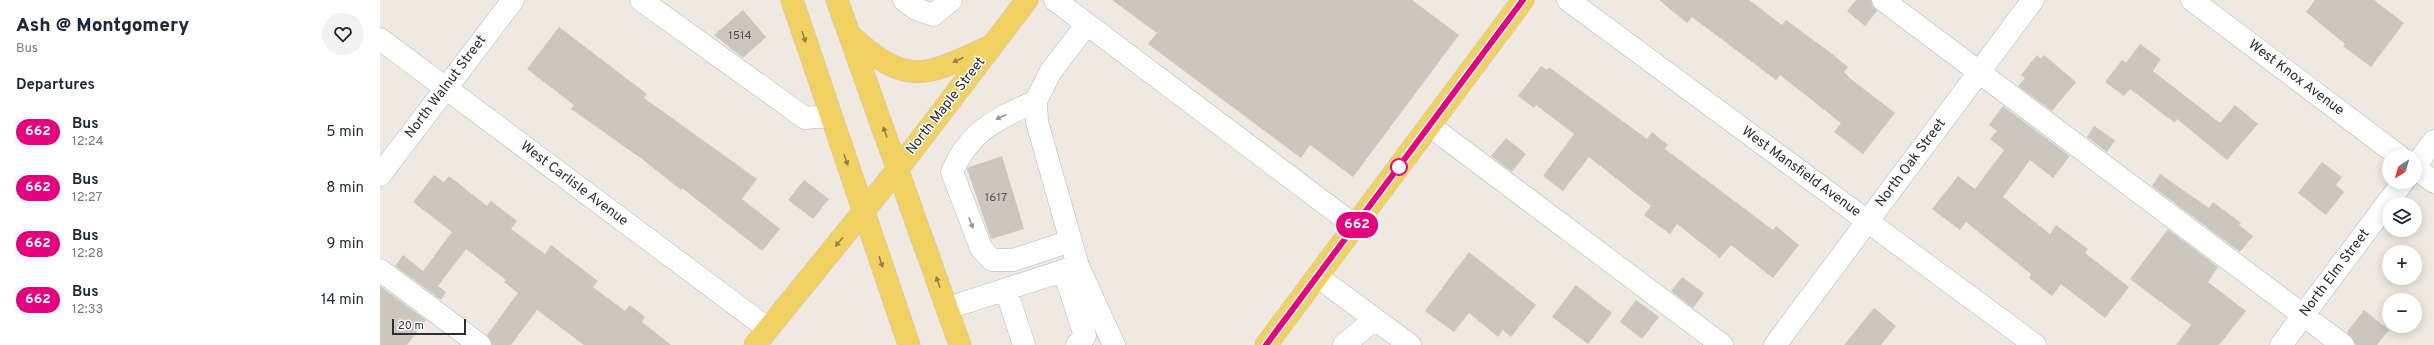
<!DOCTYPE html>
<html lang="en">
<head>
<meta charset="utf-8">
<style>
  :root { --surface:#fff; --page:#f2f2f3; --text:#1f2937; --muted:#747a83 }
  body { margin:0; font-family:Overpass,sans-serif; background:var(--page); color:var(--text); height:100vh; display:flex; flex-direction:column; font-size:15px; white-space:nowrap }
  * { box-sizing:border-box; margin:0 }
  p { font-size:13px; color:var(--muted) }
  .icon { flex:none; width:22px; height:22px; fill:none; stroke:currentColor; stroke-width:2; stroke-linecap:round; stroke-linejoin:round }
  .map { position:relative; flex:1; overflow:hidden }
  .details { display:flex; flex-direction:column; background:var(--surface); width:380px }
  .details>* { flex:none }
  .badge { padding:0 8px; border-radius:13px; font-size:14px; line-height:26px }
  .needle { width:26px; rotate:217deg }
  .fabs { position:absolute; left:2002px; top:149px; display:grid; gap:8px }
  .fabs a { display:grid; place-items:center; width:40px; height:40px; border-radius:50%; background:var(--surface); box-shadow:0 2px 10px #0003; font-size:20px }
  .scale { position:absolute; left:12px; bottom:10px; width:74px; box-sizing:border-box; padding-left:4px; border:2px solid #2e2e2e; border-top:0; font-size:11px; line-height:14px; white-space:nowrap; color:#2e2e2e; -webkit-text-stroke:3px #fff; paint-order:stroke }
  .map>.badge { position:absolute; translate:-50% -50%; box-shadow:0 0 0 2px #fff }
  h2 { padding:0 16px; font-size:15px; line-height:36px }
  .round { display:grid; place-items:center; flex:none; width:42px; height:42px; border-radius:21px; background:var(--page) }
  .summary { display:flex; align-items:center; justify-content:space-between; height:68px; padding:0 16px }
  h1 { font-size:19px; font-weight:800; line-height:30px }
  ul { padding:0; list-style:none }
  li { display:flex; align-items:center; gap:12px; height:56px; padding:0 16px }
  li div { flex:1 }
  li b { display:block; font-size:15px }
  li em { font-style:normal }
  li .badge { min-width:44px; font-weight:700; text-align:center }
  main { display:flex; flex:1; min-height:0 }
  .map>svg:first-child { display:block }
  .building { fill:#cbc7bf }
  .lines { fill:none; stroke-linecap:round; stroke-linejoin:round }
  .minor-casing { stroke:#b4b7c1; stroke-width:23 }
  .major-casing { stroke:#c9c9c9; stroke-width:23 }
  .minor { stroke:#fff; stroke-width:22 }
  .major { stroke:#f2d163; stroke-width:22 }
  .oneway { fill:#908048 }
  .oneway2 { fill:#969696 }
  .line-casing { stroke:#fff; stroke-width:9 }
  .line { stroke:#e6007e; stroke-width:6 }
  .stop-dot { fill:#fff; stroke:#e6007e; stroke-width:2 }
  .labels { text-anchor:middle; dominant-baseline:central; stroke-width:3; stroke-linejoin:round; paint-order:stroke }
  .number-label { font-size:12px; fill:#555452 }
  .street-label { font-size:14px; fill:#2e2e2e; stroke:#fff }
</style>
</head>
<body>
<main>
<section class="details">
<div class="summary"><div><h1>Ash @ Montgomery</h1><p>Bus</p></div><a class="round"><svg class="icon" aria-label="heart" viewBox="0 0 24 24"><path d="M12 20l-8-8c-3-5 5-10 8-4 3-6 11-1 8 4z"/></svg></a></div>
<h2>Departures</h2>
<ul>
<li><span class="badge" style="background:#e6007e;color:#fff">662</span><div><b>Bus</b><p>12:24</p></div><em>5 min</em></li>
<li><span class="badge" style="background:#e6007e;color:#fff">662</span><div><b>Bus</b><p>12:27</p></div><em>8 min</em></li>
<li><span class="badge" style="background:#e6007e;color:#fff">662</span><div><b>Bus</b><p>12:28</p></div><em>9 min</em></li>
<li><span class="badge" style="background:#e6007e;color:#fff">662</span><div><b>Bus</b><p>12:33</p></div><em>14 min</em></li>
</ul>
</section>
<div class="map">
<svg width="2054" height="345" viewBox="0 0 2054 345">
  <rect width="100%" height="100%" fill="#efe9e1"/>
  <path class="building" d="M 732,0 L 1032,0 L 1079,35 L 973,177 L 930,145 L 921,158 L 768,44 L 777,33 Z
    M 1279,0 L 1369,0 L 1402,25 L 1406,20 L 1451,53 L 1468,67 L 1464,72 L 1471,79 L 1515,113 L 1483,154 L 1454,132 L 1461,123 L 1400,75 L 1396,80 L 1312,17 L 1307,23 Z
    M 1476,0 L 1491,0 L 1492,5 L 1497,11 L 1485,26 L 1467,11 Z
    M 1935,0 L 1994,0 L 2024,23 L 1991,67 L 1963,46 L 1965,44 L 1926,12 Z
    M 363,10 L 386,37 L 363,58 L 334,35 Z
    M 179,27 L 267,94 L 264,98 L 377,179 L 362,199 L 400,229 L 382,251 L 302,188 L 301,190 L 262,159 L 191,109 L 194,105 L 147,69 Z
    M 1760,44 L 1781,59 L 1773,71 L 1840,123 L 1855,105 L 1878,124 L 1847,160 L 1797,119 L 1795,123 L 1750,89 L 1744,96 L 1725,82 L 1742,60 L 1746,63 Z
    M 1657,55 L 1661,59 L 1664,55 L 1696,82 L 1672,111 L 1638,86 L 1645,78 L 1641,75 Z
    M 1161,66 L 1167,70 L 1169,67 L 1267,139 L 1272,132 L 1288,145 L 1285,149 L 1393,230 L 1396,226 L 1419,245 L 1393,278 L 1351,245 L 1340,258 L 1297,224 L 1290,234 L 1264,215 L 1271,206 L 1209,157 L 1183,191 L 1163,176 L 1194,134 L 1156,105 L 1154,108 L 1138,96 Z
    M 1623,106 L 1690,156 L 1673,178 L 1650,160 L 1623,197 L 1670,234 L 1676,225 L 1708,249 L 1705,253 L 1749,287 L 1725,318 L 1681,284 L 1672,296 L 1649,278 L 1651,274 L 1586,222 L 1580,230 L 1552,209 L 1578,176 L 1595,189 L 1624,150 L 1610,139 L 1617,131 L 1609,125 Z
    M 1714,126 L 1735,140 L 1727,152 L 1707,137 Z
    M 1126,138 L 1146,154 L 1132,172 L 1111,156 Z
    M 622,156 L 644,229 L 611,239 L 587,169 L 589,167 Z
    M 1942,162 L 1962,177 L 1956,185 L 1964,192 L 1946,215 L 1918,193 Z
    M 1780,174 L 1829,208 L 1833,202 L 1861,223 L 1859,225 L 1873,236 L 1860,252 L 1772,186 Z
    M 54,175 L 64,182 L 69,176 L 107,206 L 111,201 L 137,221 L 131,229 L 165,254 L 171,245 L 218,281 L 213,287 L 245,311 L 250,305 L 265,317 L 262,322 L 291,345 L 204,345 L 157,310 L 131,345 L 112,345 L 107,335 L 138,293 L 124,282 L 126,280 L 86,249 L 58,286 L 66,292 L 61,300 L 15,266 L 23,255 L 43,271 L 72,232 L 33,202 Z
    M 424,180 L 449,199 L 433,219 L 408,200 Z
    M 1788,229 L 1838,267 L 1828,282 L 1866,311 L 1839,345 L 1796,345 L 1811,325 L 1750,279 Z
    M 1089,252 L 1156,305 L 1131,337 L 1123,330 L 1118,337 L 1089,313 L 1074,332 L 1045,311 Z
    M 1302,277 L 1324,293 L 1313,308 L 1291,291 Z
    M 1196,285 L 1232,313 L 1208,344 L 1172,317 Z
    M 0,286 L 46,320 L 27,345 L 0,345 Z
    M 1256,300 L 1279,317 L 1262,339 L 1240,322 Z
    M 1494,308 L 1516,326 L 1501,345 L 1464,345 Z
    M 1984,310 L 2009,330 L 1997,345 L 1976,345 L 1967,332 Z"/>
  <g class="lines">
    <defs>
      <path id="minor" d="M 261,0 L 425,118 L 451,116
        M 524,0 L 536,9 L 553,15 L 571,0
        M 675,0 L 975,226
        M 1188,0 L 1655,345
        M 1503,0 L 1963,345
        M 1812,0 L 2019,156
        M 0,39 L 387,328
        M 656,101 C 617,119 590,130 572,172 L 601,248 L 612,260 L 633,260 L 691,241
        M 1050,126 L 1342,345
        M 2035,166 L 2054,141
        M 2035,168 L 2054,182
        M 0,175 L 133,0
        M 698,266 L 657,122 L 656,101 L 671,71 L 707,24
        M 0,270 L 100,345
        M 684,271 L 705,336 L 697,345
        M 938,277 L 1030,345
        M 626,290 L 644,345
        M 568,308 L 698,266 L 734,345
        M 964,345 L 995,319
        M 1395,345 L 1653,0
        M 1901,345 L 2023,182"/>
      <path id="major" d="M 412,0 L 529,345
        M 457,0 L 580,345
        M 470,35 C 529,89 546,75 611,46
        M 375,345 L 518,169 L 647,0
        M 886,345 L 1143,0"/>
    </defs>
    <use href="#minor" class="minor-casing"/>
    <use href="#major" class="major-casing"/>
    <use href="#minor" class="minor"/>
    <use href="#major" class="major"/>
  </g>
  <defs><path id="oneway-solid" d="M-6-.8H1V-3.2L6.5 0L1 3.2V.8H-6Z"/></defs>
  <g class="oneway">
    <use href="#oneway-solid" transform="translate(424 37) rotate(72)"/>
    <use href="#oneway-solid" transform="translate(578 60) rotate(156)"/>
    <use href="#oneway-solid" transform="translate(505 132) rotate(-110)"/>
    <use href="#oneway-solid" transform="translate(466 160) rotate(71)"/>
    <use href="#oneway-solid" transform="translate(459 242) rotate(130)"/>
    <use href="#oneway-solid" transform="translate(501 262) rotate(71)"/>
    <use href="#oneway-solid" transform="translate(558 282) rotate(-109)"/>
  </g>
  <g class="oneway2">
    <use href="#oneway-solid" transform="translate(621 117) rotate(155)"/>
    <use href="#oneway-solid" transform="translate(591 223) rotate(69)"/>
  </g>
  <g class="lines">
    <defs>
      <path id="line" d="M 886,345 L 1143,0"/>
    </defs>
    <use href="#line" class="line-casing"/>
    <use href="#line" class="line"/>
  </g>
  <circle class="stop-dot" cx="1019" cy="167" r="8"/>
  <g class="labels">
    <g class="number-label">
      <text x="360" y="36">1514</text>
      <text x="616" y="198">1617</text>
    </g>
    <g class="street-label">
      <text transform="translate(1916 78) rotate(37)">West Knox Avenue</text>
      <text transform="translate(66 87) rotate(-53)">North Walnut Street</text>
      <text transform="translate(566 106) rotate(-52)">North Maple Street</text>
      <text transform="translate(1531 163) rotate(-53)">North Oak Street</text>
      <text transform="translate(1421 172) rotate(36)">West Mansfield Avenue</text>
      <text transform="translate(194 184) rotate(37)">West Carlisle Avenue</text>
      <text transform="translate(1955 273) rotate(-53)">North Elm Street</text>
    </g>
  </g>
</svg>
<div class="fabs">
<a><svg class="needle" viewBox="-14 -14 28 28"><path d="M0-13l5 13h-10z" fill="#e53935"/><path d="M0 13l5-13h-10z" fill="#747a83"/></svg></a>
<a><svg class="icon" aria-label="layers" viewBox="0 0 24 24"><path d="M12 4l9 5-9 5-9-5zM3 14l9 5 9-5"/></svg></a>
<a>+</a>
<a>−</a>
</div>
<div class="scale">20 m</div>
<b class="badge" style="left:977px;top:225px;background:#e6007e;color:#fff">662</b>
</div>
</main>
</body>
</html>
